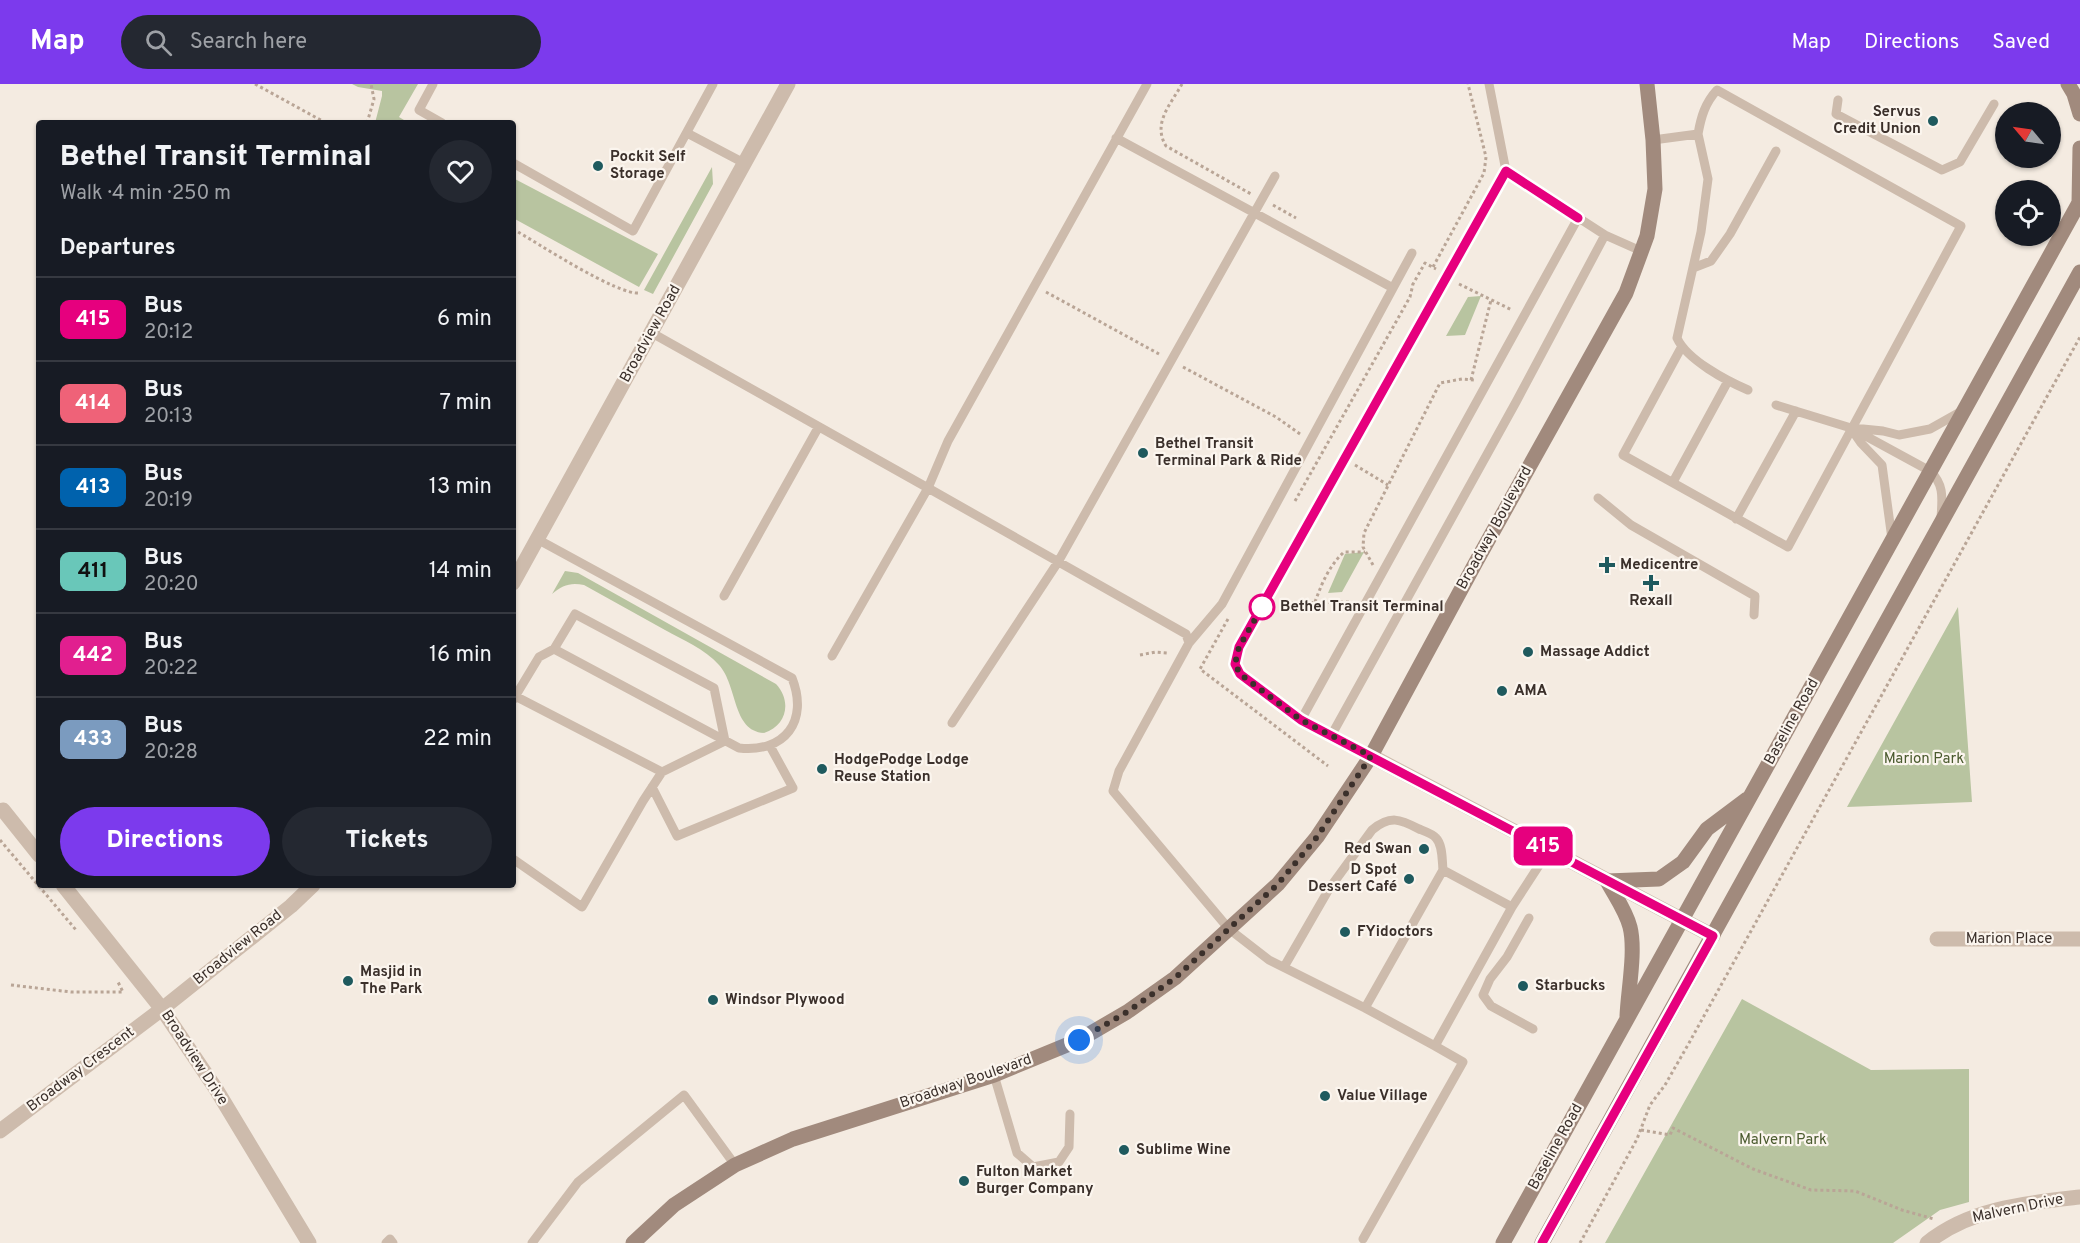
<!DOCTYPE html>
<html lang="en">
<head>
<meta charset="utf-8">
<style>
  :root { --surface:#171b24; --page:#242831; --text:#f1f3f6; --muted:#9ea1a6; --line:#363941; --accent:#7c3aed }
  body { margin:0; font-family:Overpass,sans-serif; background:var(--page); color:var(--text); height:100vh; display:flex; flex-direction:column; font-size:22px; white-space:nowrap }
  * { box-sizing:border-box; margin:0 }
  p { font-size:20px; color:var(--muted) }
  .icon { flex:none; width:33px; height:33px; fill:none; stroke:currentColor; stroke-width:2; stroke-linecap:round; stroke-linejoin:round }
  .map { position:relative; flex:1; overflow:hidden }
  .sheet { position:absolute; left:36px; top:36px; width:480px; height:768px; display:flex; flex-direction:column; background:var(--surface); border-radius:6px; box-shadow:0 2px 4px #0004 }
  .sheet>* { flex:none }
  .badge { padding:0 12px; border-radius:9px; font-size:21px; line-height:39px }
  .needle { width:39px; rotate:299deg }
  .tools { position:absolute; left:1995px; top:18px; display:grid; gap:12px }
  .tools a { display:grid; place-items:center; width:66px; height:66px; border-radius:50%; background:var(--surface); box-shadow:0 2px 4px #0004; font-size:30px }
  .you { position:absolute; width:30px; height:30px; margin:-15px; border:4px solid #fff; border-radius:50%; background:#1a73e8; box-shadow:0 0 0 9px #1a73e833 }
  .map>.badge { position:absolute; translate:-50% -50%; box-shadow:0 0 0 3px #fff }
  h2 { padding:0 24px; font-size:22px; line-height:54px }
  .round { display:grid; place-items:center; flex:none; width:63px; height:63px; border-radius:32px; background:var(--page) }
  .head { display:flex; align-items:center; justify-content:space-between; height:102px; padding:0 24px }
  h1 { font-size:28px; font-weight:800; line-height:45px }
  .primary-button { display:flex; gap:12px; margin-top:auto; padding:12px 24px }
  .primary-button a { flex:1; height:69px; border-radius:36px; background:var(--accent); color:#fff; font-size:24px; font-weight:800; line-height:69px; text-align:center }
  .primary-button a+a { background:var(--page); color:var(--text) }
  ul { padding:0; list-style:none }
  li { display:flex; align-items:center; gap:18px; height:84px; padding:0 24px; border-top:2px solid var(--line) }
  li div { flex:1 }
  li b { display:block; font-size:22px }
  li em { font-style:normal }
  li .badge { min-width:66px; font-weight:700; text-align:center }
  header { display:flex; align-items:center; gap:36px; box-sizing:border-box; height:84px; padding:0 30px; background:var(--accent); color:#fff }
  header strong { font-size:28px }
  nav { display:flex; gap:33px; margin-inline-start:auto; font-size:21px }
  .search { width:420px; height:54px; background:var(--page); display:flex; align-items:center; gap:15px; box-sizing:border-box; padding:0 21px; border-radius:33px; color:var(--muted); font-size:22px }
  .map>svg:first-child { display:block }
  .green { fill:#b8c4a0 }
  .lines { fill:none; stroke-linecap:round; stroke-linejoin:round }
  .path { stroke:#b9a596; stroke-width:3; stroke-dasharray:3 3; stroke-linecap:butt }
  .lane { stroke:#cdbbac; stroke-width:9 }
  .street { stroke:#cdbbac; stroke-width:15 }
  .secondary { stroke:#a18a7d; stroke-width:15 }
  .line-casing { stroke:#fff; stroke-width:14 }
  .line { stroke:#e6007e; stroke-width:9 }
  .walk { stroke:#3b302b; stroke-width:6; stroke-dasharray:0 10.8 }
  .poi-dot { fill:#1f5a5e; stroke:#fbf5ee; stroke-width:2 }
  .stop-dot { fill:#fff; stroke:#e6007e; stroke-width:3 }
  .labels { text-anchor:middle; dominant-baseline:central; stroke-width:4.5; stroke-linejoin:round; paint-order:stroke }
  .poi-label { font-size:15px; font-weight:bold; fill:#3b302b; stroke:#fbf5ee; text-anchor:start }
  .street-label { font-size:15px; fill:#3b302b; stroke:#fbf5ee }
  .stop-label { font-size:15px; font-weight:bold; fill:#3b302b; stroke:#fbf5ee; text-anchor:start }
  .park-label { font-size:15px; fill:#4a5a2e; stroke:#fbf5ee }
</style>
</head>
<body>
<header>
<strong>Map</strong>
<div class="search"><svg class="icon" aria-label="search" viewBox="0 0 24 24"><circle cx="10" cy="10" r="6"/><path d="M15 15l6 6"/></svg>Search here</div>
<nav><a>Map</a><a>Directions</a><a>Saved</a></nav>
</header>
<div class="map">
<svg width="2080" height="1159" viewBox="0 0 2080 1159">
  <rect width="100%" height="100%" fill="#f4ebe1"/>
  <path class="green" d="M 352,0 L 418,0 L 399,33 L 409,39 L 375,39 L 382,12 L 382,7 L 358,3 Z
    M 712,83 L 713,100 L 653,210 L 644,206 Z
    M 513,94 L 658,170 L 639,203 L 513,134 Z
    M 1481,212 L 1465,251 L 1446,252 L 1468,213 Z
    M 1364,468 L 1342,508 L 1328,509 L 1345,470 Z
    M 565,487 L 578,489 L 776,600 C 792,617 787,642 764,649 C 732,647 738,602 719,581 C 705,565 683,556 665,546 C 638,531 611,516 584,501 C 571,498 562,501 552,510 Z
    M 1958,523 L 1972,718 L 1847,723 Z
    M 1742,915 L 1871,986 L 1969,985 L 1969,1118 L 1940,1126 L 1893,1159 L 1605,1159 Z"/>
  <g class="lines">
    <path class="path" d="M 255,0 L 326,39
      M 1182,0 C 1171,20 1152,39 1166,62 L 1251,110
      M 367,39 L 374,15 L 371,0
      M 1273,121 L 1296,134
      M 513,145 C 536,158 618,212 640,209
      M 1433,183 L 1484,89 L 1486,73 L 1468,0
      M 1412,199 L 1413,200 L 1425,179 L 1436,185
      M 1459,200 L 1512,226
      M 1046,208 L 1159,270
      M 1183,283 L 1276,333 L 1300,350
      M 1471,296 L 1491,216
      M 1355,381 L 1388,401
      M 1295,417 L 1410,213 L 1413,200
      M 1373,481 L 1363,463 L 1364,449 L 1440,299 L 1462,295 L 1474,296
      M 1315,518 C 1322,499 1329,482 1344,468 L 1365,468
      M 1280,519 L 1349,518
      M 1228,535 L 1200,585 L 1328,682
      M 1140,571 L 1156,568 L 1168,569
      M 0,756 L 76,846
      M 11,901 L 71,908 L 123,908 L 118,898
      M 1641,1046 L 1670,1051 L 1673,1044 L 1753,1085 L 1811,1106 L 1855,1107 L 1902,1126 L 1934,1135
      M 1580,1159 L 1637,1055 L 1650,1021 L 1665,1001 L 1689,959 L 2080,253"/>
    <path class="lane" d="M 433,0 L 419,26 L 442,39
      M 1838,16 L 1836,30 L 1942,86 L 1960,78 L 1994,20
      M 687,49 L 744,79
      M 1698,50 L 1708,95 L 1701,148 L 1677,254 C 1687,276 1727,297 1748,306
      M 1116,54 L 1393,204 L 1222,520 L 1189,559
      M 1653,56 L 1698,50 C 1701,33 1705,19 1717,6 L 1961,142 L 1788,463 L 1623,371 L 1681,264
      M 513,79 L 633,147 L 713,0
      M 1506,87 L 1605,151 L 1641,167
      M 1693,184 L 1711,177 L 1730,150 L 1776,67
      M 1393,204 L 1412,169
      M 652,249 L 928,404 L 948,357 L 1147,0
      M 1776,321 L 1851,344 L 1930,387 C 1945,401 1942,416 1941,434
      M 1853,344 L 1883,347 L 1899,351 L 1930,345 L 1962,327
      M 1852,346 L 1861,359 L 1882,381 L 1892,455
      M 1673,398 L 1728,297
      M 1598,414 L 1631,441 L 1755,512 L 1754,531
      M 1736,435 L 1796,327
      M 724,512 L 818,344
      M 832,572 L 928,404 L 1186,550 L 1189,559 L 1119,687 L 1113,707 L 1229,845 L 1269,876 L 1365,924 L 1443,786 L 1512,823 L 1549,766
      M 515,612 L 662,688 L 725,657 L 714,604 L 575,530 L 554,565
      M 513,616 L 539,573 L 554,565 L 739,664 C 785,669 809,637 792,594 L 537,455
      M 1301,636 L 1578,134
      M 952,639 L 1058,478 L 1275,92
      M 1331,652 L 1516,318 L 1605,151
      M 1371,672 L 1301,636 L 1240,590 L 1235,580 L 1239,563 L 1506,87 L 1489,0
      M 652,703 L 677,752 L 793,704 L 770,662
      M 513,775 L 582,823 L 643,717 L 662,688
      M 1529,834 L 1507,873 L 1490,895 L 1483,911 L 1491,922 L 1533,945
      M 1284,883 L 1329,805 L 1372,746 C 1390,731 1400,735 1419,745 C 1424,747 1433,750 1436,754 C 1443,761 1442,777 1443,786
      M 1365,924 L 1435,962 L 1512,823
      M 994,991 L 1017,1069 L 1033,1083 L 1059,1078 L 1069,1063 L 1070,1030
      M 1363,1155 L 1463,978 L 1435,962
      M 386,1159 L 390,1155 L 393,1159
      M 532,1159 L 578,1098 L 684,1011 L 735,1081"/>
    <path class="street" d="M 513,499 L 788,0
      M 1371,672 L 1713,852
      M 3,726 L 39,771
      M 63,801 L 162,925 L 216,1005 L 309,1159
      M 1937,855 L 2080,855
      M 0,1047 L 162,925 L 291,822 L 313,801
      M 1927,1159 C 1970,1124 2027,1119 2080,1113"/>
    <path class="secondary" d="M 2068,0 L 2074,10 L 2080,30
      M 2079,119 L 2080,64
      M 1627,932 C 1628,907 1636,867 1630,843 C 1626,827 1615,812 1607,797 L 1659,795 L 1683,778 L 1707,745 L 1747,715
      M 633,1159 L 674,1121 L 735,1081 L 793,1055 L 994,991 L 1079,956 L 1127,928 L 1175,894 L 1278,800 L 1317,753 L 1371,672 L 1476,478 L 1626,209 L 1647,152 L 1655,105 L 1653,56 L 1647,0
      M 1503,1159 L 2080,117
      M 1542,1159 L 2080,188"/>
  </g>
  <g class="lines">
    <defs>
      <path id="line" d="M 1542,1159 L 1713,852 L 1301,636 L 1240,590 L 1235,580 L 1239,563 L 1506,87 L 1578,134"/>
    </defs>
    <use href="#line" class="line-casing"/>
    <use href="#line" class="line"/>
    <path class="walk" d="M 1079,956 L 1127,928 L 1175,894 L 1278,800 L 1317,753 L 1371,672 L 1301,636 L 1240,590 L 1235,580 L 1239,563 L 1265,518 L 1262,523"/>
  </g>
  <g class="poi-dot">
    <circle cx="1933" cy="37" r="6"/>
    <circle cx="598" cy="82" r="6"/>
    <circle cx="1143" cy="369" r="6"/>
    <path d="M1604 472h6v6h6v6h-6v6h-6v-6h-6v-6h6z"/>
    <path d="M1648 490h6v6h6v6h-6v6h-6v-6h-6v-6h6z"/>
    <circle cx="1528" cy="568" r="6"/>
    <circle cx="1502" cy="607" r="6"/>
    <circle cx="822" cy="685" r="6"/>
    <circle cx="1424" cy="765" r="6"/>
    <circle cx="1409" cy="795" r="6"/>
    <circle cx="1345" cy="848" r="6"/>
    <circle cx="348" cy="897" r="6"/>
    <circle cx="1523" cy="902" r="6"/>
    <circle cx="713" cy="916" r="6"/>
    <circle cx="1325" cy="1012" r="6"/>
    <circle cx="1124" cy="1066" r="6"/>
    <circle cx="964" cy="1097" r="6"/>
  </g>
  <circle class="stop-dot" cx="1262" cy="523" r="12"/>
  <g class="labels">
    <g class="poi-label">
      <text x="1921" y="28" text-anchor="end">Servus<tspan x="1921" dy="17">Credit Union</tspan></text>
      <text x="610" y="73">Pockit Self<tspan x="610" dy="17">Storage</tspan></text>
      <text x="1155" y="360">Bethel Transit<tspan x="1155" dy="17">Terminal Park &amp; Ride</tspan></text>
      <text x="1620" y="481">Medicentre</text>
      <text x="1651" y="517" text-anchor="middle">Rexall</text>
      <text x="1540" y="568">Massage Addict</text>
      <text x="1514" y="607">AMA</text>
      <text x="834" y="676">HodgePodge Lodge<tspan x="834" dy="17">Reuse Station</tspan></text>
      <text x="1412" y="765" text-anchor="end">Red Swan</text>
      <text x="1397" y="786" text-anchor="end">D Spot<tspan x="1397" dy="17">Dessert Café</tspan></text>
      <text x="1357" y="848">FYidoctors</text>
      <text x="360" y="888">Masjid in<tspan x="360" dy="17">The Park</tspan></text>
      <text x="1535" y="902">Starbucks</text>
      <text x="725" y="916">Windsor Plywood</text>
      <text x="1337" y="1012">Value Village</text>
      <text x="1136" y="1066">Sublime Wine</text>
      <text x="976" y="1088">Fulton Market<tspan x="976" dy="17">Burger Company</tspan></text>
    </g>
    <g class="street-label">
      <text transform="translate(651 250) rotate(-61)">Broadview Road</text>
      <text transform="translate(1495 444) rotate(-61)">Broadway Boulevard</text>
      <text transform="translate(1792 638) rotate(-61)">Baseline Road</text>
      <text x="2009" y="855">Marion Place</text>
      <text transform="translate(238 864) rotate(-39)">Broadview Road</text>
      <text transform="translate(194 974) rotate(57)">Broadview Drive</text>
      <text transform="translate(81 986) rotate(-37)">Broadway Crescent</text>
      <text transform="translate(966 998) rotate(-19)">Broadway Boulevard</text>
      <text transform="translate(1556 1063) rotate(-61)">Baseline Road</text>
      <text transform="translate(2018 1125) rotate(-12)">Malvern Drive</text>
    </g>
    <g class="stop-label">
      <text x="1280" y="523">Bethel Transit Terminal</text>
    </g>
    <g class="park-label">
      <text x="1924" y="675">Marion Park</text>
      <text x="1783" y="1056">Malvern Park</text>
    </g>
  </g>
</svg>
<div class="tools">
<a><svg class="needle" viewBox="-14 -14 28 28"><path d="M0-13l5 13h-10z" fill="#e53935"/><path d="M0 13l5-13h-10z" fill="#9ea1a6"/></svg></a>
<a><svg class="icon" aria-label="locate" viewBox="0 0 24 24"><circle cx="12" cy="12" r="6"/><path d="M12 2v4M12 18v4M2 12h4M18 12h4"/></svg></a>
</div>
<div class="you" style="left:1079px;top:956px"></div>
<b class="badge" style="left:1543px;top:762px;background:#e6007e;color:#fff">415</b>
<section class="sheet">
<div class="head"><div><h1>Bethel Transit Terminal</h1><p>Walk · 4 min · 250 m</p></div><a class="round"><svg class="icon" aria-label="heart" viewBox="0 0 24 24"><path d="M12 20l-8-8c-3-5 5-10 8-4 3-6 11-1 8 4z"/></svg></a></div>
<h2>Departures</h2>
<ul>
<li><span class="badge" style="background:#e6007e;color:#fff">415</span><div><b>Bus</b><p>20:12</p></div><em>6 min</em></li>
<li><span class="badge" style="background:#ef6278;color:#fff">414</span><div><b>Bus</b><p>20:13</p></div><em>7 min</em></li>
<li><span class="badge" style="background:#0062ad;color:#fff">413</span><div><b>Bus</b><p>20:19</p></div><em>13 min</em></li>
<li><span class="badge" style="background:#69c7b9;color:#111">411</span><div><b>Bus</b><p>20:20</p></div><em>14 min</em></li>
<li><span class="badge" style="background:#e11f8f;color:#fff">442</span><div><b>Bus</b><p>20:22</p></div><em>16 min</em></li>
<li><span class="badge" style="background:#7b9bbf;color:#fff">433</span><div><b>Bus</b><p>20:28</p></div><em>22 min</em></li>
</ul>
<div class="primary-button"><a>Directions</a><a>Tickets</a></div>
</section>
</div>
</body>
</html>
